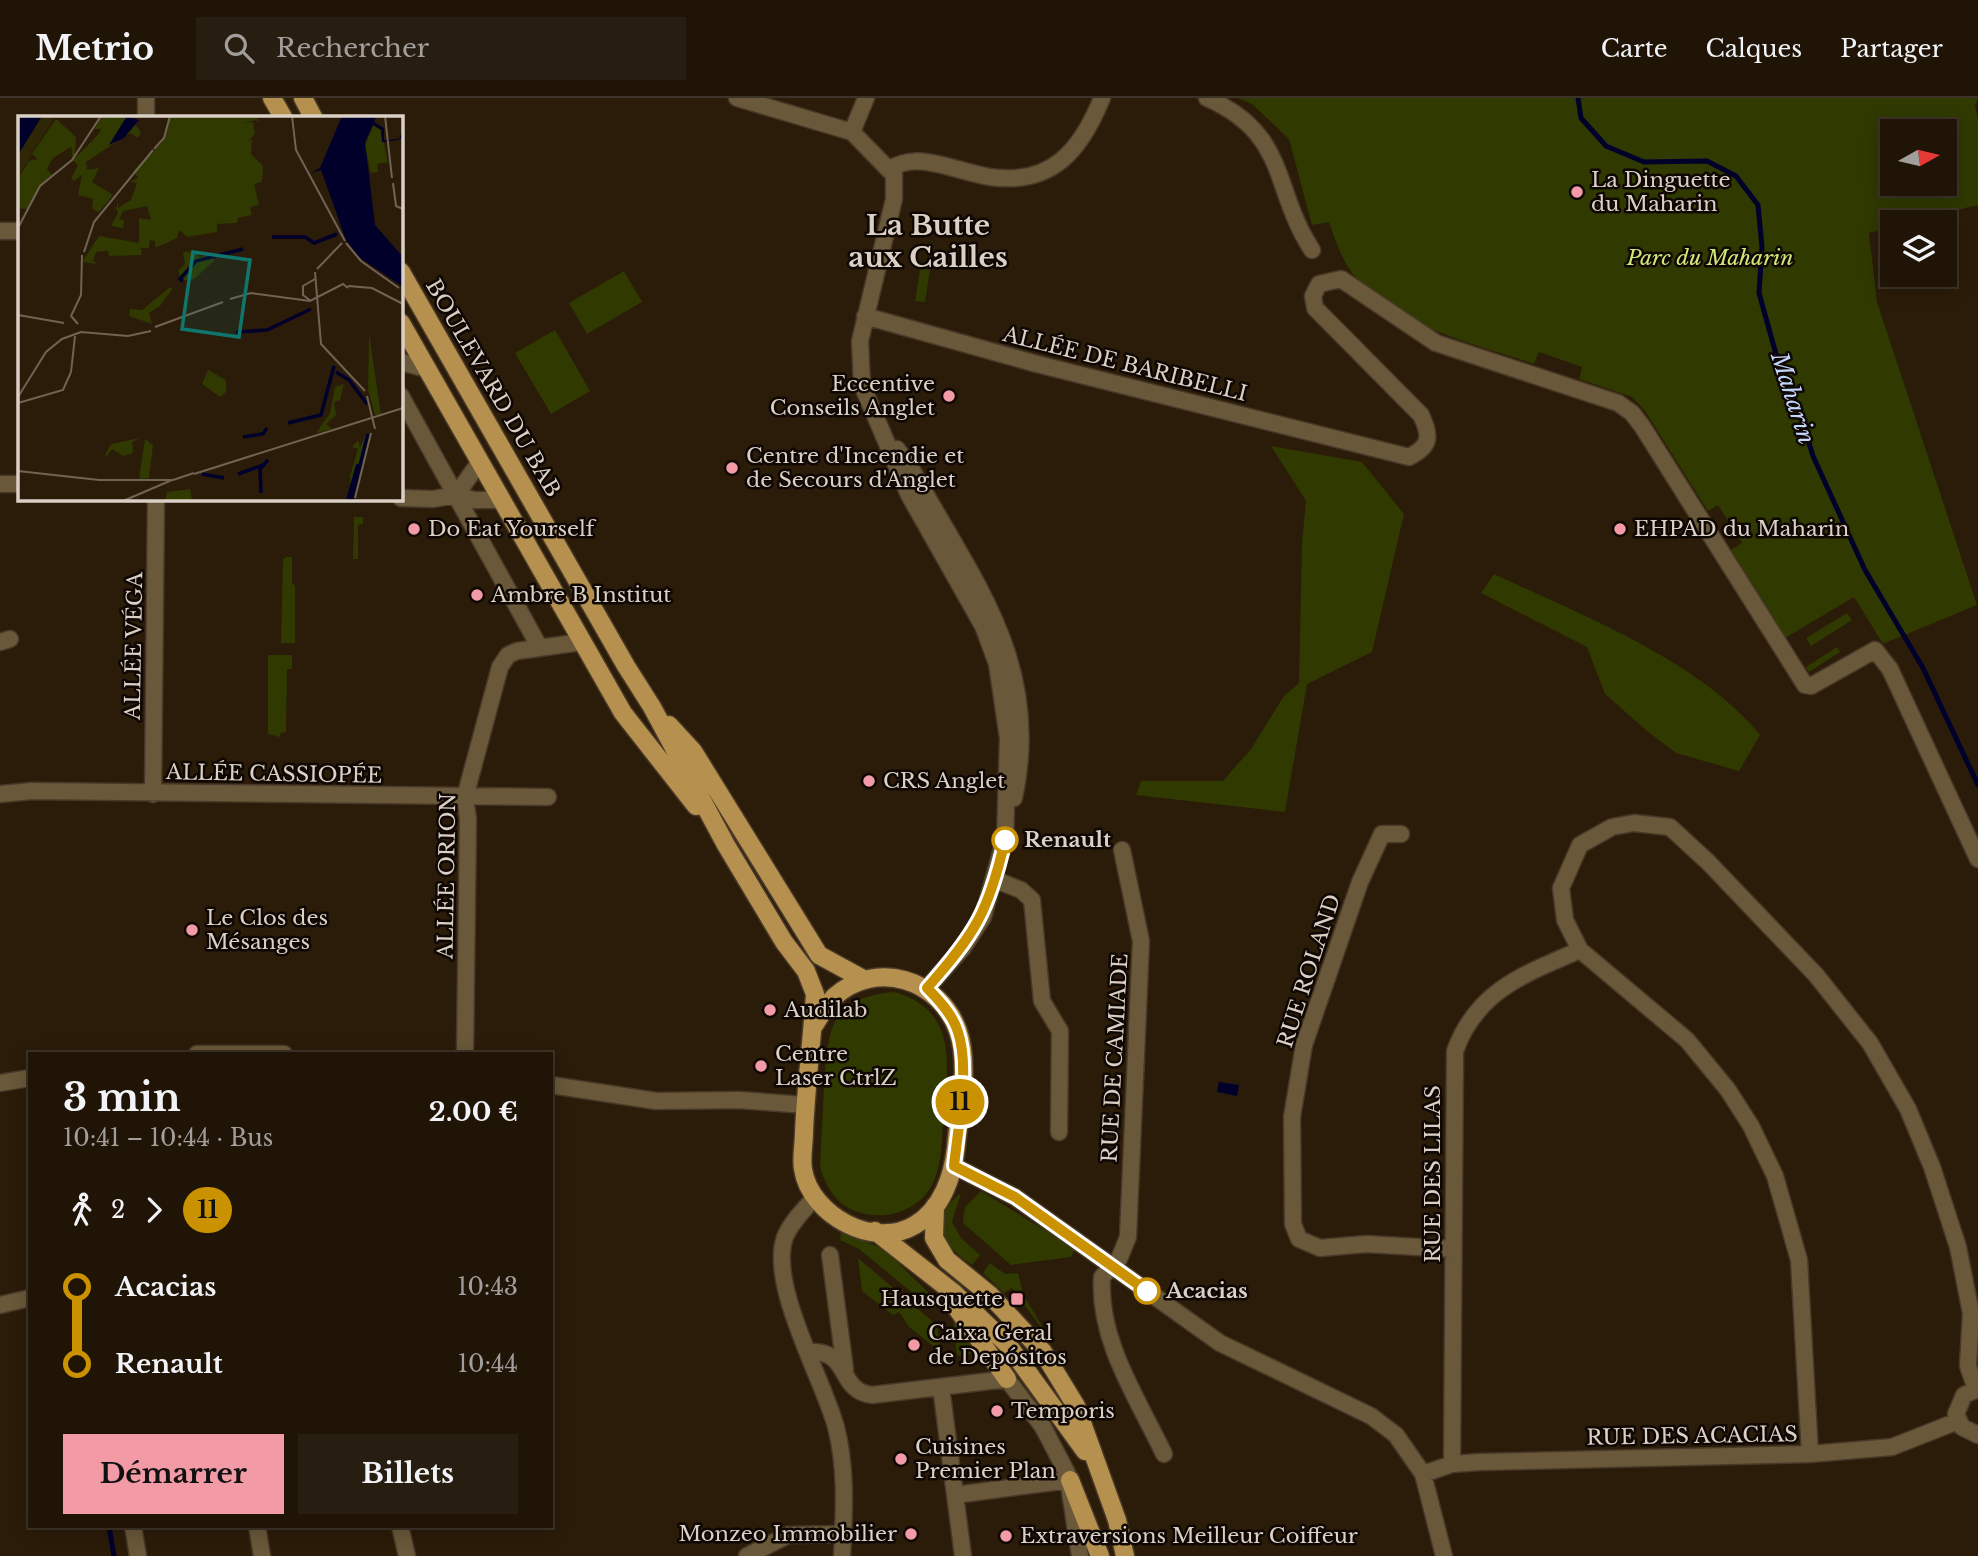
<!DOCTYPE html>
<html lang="fr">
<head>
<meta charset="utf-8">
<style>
  :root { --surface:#201407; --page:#281d11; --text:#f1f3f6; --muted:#a29e9b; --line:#3d3328; --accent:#f39aa7 }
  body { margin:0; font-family:"Libre Baskerville",serif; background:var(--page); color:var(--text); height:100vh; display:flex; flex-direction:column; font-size:26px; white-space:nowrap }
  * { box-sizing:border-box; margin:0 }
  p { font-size:23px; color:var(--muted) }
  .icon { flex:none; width:38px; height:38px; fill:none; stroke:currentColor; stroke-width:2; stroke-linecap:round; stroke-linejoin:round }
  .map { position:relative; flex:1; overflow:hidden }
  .drawer { position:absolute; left:28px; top:954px; width:525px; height:476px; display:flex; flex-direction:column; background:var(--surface); border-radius:0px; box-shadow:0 4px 18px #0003,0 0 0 2px var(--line) }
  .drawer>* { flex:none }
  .badge { padding:0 14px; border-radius:23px; font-size:24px; line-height:46px }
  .needle { width:46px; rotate:82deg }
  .tools { position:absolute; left:1880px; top:21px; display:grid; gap:14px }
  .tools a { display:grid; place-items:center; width:77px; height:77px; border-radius:0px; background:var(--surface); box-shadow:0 4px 18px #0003,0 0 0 2px var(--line); font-size:35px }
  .map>.badge { position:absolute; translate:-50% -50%; box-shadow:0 0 0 4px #fff }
  .legs { display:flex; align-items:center; gap:10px; height:77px; padding:0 35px; font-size:23px }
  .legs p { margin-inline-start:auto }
  .summary { display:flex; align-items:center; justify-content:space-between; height:119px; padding:0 35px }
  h1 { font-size:38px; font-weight:700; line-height:52px }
  .cta { display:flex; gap:14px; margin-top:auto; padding:14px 35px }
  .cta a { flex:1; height:80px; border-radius:0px; background:var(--accent); color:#111; font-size:28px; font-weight:700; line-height:80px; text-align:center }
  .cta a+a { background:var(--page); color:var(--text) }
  ul { padding:0 35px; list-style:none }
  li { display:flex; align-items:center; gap:24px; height:77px; font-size:26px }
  li i { display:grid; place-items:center; width:10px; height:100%; margin:0 9px; background:currentColor }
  li i::after { content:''; width:18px; height:18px; margin:-9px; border:5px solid; border-radius:50%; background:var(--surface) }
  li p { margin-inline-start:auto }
  li:first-child i { background:linear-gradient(#0000 50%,currentColor 0) }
  li:last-child i { background:linear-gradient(currentColor 50%,#0000 0) }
  header { display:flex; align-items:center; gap:42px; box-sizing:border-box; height:98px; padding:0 35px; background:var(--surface); border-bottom:2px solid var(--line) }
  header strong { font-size:33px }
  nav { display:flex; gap:38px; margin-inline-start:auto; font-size:24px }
  .search { width:490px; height:63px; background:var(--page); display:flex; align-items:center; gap:18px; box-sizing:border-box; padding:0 24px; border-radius:0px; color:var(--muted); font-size:26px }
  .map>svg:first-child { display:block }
  .green { fill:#2f3900; fill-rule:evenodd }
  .water { fill:#00002b }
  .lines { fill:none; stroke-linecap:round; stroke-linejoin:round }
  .stream { stroke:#00002b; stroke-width:5 }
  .minor-casing { stroke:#473827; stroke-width:19 }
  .major-casing { stroke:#473827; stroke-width:21 }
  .minor { stroke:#695839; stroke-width:16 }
  .major { stroke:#b5904e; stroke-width:18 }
  .line-1-casing { stroke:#fff; stroke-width:16 }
  .line-1 { stroke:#ca9200; stroke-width:10 }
  .poi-dot { fill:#f39aa7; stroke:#0e0703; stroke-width:2.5 }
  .stop-1-dot { fill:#fff; stroke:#ca9200; stroke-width:3.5 }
  .labels { text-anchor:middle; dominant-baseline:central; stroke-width:5; stroke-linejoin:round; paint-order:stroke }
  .poi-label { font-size:21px; fill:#dbd0c5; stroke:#0e0703; text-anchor:start }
  .park-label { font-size:21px; font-style:italic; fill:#d0e977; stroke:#0e0703 }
  .street-label { font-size:21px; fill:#dbd0c5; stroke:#0e0703 }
  .stop-label { font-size:21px; font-weight:bold; fill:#dbd0c5; stroke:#0e0703; text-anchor:start }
  .water-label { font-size:23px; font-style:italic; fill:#c2d5fb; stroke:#0e0703 }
  .district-label { font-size:28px; font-weight:bold; fill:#dbd0c5; stroke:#0e0703 }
  .inset-river { fill:none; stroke:#00002b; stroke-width:3.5 }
  .inset-road { fill:none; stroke:#716354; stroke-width:2 }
  .view { fill:#0f766e; fill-opacity:0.15; stroke:#0f766e; stroke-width:3.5 }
  .inset-edge { fill:none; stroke:#dbd0c5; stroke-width:3.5 }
</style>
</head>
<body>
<header>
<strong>Metrio</strong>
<div class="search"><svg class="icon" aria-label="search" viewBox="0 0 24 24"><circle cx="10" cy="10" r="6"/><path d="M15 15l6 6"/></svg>Rechercher</div>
<nav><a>Carte</a><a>Calques</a><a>Partager</a></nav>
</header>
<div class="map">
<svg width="1978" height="1458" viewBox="0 0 1978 1458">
  <rect width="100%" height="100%" fill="#2b1b09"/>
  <path class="green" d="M 1238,0 L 1978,0 L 1975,8 L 1978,20 L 1978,107 L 1911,124 L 1892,124 L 1892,129 L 1869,135 L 1877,204 L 1977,507 L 1883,546 L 1854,499 L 1785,540 L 1731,452 L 1742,445 L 1718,407 L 1708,413 L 1645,313 L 1632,299 L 1579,281 L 1582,269 L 1539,254 L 1534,266 C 1475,246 1401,230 1357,181 C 1343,166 1335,142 1329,124 L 1312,127 L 1289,41 L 1252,6 ZM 1892,33 L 1944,33 L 1944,86 L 1892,86 Z
    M 921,164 L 931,166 L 925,204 L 915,203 Z
    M 624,173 L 642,204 L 587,236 L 569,205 Z
    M 555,232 L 590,293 L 551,316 L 515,255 Z
    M 1271,348 L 1362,364 L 1404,416 L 1372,554 L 1307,586 L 1285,714 L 1136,697 L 1141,683 L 1223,683 L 1251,651 L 1284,598 L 1299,585 L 1302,445 L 1306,403 Z
    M 354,419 L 363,419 L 363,426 L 358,427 L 358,461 L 353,461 Z
    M 286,459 L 292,459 L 292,486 L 295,487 L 295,545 L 281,545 L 283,461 Z
    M 1494,476 C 1579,516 1701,563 1760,637 L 1739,673 L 1676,655 L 1647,633 L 1605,596 L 1587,549 L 1481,495 Z
    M 1847,515 L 1852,522 L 1811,548 L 1806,540 Z
    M 1837,549 L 1840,554 L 1809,574 L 1806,569 Z
    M 268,557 L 292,557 L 292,571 L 287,571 L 286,634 L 280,635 L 280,639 L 268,636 Z
    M 895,894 C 959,913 948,968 943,1022 C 942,1043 942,1066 933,1085 C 917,1119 869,1127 841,1105 C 830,1096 824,1082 820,1069 C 821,1042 823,1014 824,987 C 828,932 829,899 895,894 Z
    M 981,1093 L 1075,1151 L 1071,1159 L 1011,1167 L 963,1125 L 965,1109 Z
    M 961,1095 L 952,1124 L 961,1140 L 980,1157 L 972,1167 C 943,1149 928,1119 961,1095 Z
    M 841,1134 L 884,1151 L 941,1207 L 932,1211 L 859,1151 L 840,1142 Z
    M 858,1160 L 937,1227 L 941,1251 L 937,1251 L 909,1229 L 899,1214 L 893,1217 L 862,1193 Z
    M 990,1165 L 1005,1176 L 1018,1175 L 1023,1196 L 1051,1243 L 1012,1190 L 1004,1195 L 983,1175 Z
    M 953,1221 L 980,1254 L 957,1258 Z"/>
  <path class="water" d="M 1219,984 L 1239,987 L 1237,998 L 1217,994 Z"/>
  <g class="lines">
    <path class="stream" d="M 1578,0 L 1581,20 L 1606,48 L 1644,64 L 1707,63 L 1736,78 L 1758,107 L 1762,149 L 1759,195 L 1776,256 L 1799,313 L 1813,358 L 1865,472 L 1923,570 L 1978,687
      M 109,1428 L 114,1458"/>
    <defs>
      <path id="minor" d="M 737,0 L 852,34 L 894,77 L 894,101 L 860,243 L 862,287 L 909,397 L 983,528 L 997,566 L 1008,640 L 1005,743
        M 1207,0 C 1289,36 1272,91 1312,152
        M 146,19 L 146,0
        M 852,34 L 866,0
        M 890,71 C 907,60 924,63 942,67 C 958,71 974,76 990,79 C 1052,88 1081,52 1102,0
        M 0,133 L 19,133
        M 865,218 L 1037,266 L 1409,359 C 1431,348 1431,338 1421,317 L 1315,210 L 1313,198 L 1319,186 L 1341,181 L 1436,245 L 1618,305 L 1632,315 L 1642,328 L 1805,587 L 1811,588 L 1875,552 L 1890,571 L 1978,761
        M 401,264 L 427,271
        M 401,298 L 540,550
        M 897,351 L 912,372 C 973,483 1043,566 1014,700
        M 0,386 L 19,386
        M 456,397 L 479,365
        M 401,400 L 433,401 L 456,397 L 474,402 L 499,402
        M 0,544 L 10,541
        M 0,696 L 32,693 L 548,699
        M 153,696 L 156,401
        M 1401,736 L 1382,736 L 1360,784 L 1304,947 L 1292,1019 L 1293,1126 L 1299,1141 L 1320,1150 L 1366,1146 L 1453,1151
        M 1122,752 L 1141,843 L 1128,1139 L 1119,1161 L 1102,1179 C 1098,1243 1138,1301 1164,1356
        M 996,782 L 1021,792 L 1032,802 L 1042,903 L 1060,933 L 1059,1034
        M 927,890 L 962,851 L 983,819 L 1006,736
        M 197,956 L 284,956
        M 465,956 L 468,721 L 465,699 L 500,569 L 508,557 L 517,553 L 582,544
        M 0,985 L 30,980
        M 551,987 L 656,1003 L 739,1002 L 805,1007
        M 954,1068 L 1015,1099 L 1220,1245 L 1371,1318 L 1396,1337 L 1423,1376 L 1444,1458
        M 814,1100 C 804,1112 791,1124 785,1139 C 768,1186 823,1281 836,1329 C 847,1372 844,1415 842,1458
        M 830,1157 L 845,1271
        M 0,1207 L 30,1200
        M 808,1254 C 851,1251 837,1293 872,1297 L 1007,1281 L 1043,1329 L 1067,1375 L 1080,1458
        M 941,1289 L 963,1458
        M 1978,1291 L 1964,1297 L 1956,1316 L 1962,1329 L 1978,1337
        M 1810,1356 L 1799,1162 L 1775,1078 L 1751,1028 L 1728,992 L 1687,942 L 1580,852 L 1565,822 L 1561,790 L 1580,747 L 1612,729 L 1634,725 L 1670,729 L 1708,764 L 1816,877 L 1870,945 L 1908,1011 L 1932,1069 L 1958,1149 L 1971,1215 L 1968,1268 L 1976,1291
        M 1452,1366 L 1455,953 C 1477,892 1525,876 1580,852
        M 1423,1376 L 1452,1366 L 1480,1364 L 1810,1356 L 1892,1349 L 1958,1323
        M 955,1397 L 1070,1382
        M 133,1428 L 138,1458
        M 257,1428 L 262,1458
        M 400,1428 L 407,1458
        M 747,1458 L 788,1437 L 843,1436"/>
      <path id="major" d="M 272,0 L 283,19
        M 303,0 L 313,19
        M 401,174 L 626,568 L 652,609 L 726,747 L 784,844 L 806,873 L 815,896 C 812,942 806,988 804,1034 C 804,1046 801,1060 803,1071 C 810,1117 874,1152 915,1127 C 942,1111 953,1078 956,1049 C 959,1013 970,968 958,933 C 940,881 876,861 834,899 C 826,907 819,920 813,929
        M 401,225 L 623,615 L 696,708
        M 669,627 L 693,653 L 819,857 L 863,881
        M 935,1108 L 934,1140 L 947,1162 L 990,1197 L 1043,1254 L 1076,1308 L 1117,1422 L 1125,1458
        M 875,1133 L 954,1195 L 1008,1247 L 1085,1353
        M 956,1209 L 1007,1281
        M 1070,1382 L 1100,1458"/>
    </defs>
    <use href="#minor" class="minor-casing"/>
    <use href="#major" class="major-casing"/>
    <use href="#minor" class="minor"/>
    <use href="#major" class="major"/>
  </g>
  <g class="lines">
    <defs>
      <path id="line-1" d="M 1005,742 C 989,813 975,836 927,890 C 939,902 953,917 958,934 C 970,970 958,1029 954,1068 L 1015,1099 L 1147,1193"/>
    </defs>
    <use href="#line-1" class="line-1-casing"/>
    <use href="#line-1" class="line-1"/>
  </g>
  <g class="poi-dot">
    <circle cx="1577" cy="94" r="7"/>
    <circle cx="949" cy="298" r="7"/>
    <circle cx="732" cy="370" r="7"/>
    <circle cx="414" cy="431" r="7"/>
    <circle cx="1620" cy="431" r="7"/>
    <circle cx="477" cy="497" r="7"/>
    <circle cx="869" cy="683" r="7"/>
    <circle cx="192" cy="832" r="7"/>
    <circle cx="770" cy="912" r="7"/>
    <circle cx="761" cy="968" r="7"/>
    <rect x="1010" y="1194" width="14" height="14" rx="3.5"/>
    <circle cx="914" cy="1247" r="7"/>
    <circle cx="997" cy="1313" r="7"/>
    <circle cx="901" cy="1361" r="7"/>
    <circle cx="911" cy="1436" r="7"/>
    <circle cx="1006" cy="1438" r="7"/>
  </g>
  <g class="stop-1-dot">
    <circle cx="1005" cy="742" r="12"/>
    <circle cx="1147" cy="1193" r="12"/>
  </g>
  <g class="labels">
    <g class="poi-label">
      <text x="1591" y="82">La Dinguette<tspan x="1591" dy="24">du Maharin</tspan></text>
      <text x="935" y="286" text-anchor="end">Eccentive<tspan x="935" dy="24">Conseils Anglet</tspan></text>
      <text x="746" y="358">Centre d'Incendie et<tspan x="746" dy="24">de Secours d'Anglet</tspan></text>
      <text x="428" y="431">Do Eat Yourself</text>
      <text x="1634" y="431">EHPAD du Maharin</text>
      <text x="491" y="497">Ambre B Institut</text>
      <text x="883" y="683">CRS Anglet</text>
      <text x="206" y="820">Le Clos des<tspan x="206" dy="24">Mésanges</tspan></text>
      <text x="784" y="912">Audilab</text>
      <text x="775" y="956">Centre<tspan x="775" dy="24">Laser CtrlZ</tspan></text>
      <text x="1003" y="1201" text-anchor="end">Hausquette</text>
      <text x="928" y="1235">Caixa Geral<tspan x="928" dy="24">de Depósitos</tspan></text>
      <text x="1011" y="1313">Temporis</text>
      <text x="915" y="1349">Cuisines<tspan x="915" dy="24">Premier Plan</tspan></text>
      <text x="897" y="1436" text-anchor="end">Monzeo Immobilier</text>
      <text x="1020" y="1438">Extraversions Meilleur Coiffeur</text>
    </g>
    <g class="park-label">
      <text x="1710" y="160">Parc du Maharin</text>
    </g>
    <g class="street-label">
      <text transform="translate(1125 266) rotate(14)">ALLÉE DE BARIBELLI</text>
      <text transform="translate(493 290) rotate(60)">BOULEVARD DU BAB</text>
      <text transform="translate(134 548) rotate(-89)">ALLÉE VÉGA</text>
      <text transform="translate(274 676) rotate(1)">ALLÉE CASSIOPÉE</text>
      <text transform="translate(447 778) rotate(-89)">ALLÉE ORION</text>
      <text transform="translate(1309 873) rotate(-72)">RUE ROLAND</text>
      <text transform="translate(1115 960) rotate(-87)">RUE DE CAMIADE</text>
      <text transform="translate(1433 1076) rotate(-90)">RUE DES LILAS</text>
      <text transform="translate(1692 1338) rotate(-1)">RUE DES ACACIAS</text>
    </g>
    <g class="stop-label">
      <text x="1024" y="742">Renault</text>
      <text x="1166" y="1193">Acacias</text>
    </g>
    <g class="water-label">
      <text transform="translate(1793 300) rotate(72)">Maharin</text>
    </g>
    <g class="district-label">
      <text x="928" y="127">La Butte<tspan x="928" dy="32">aux Cailles</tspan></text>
    </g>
  </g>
  <g transform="translate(18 18)">
    <rect width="385" height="385" fill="#2b1b09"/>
    <path d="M 110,0 L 123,16 L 120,22 L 112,17 L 68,46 L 69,54 L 81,52 L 74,66 L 95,79 L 81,96 L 74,93 L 75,83 L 60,79 L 64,59 L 56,65 L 53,62 L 60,49 L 55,45 L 53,31 L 35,42 L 29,53 L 34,59 L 23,68 L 9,93 L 0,92 L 2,59 L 11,45 L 20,43 L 14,38 L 38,3 L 58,21 L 57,42 L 80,19 L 83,13 L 76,13 L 83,2 ZM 152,0 L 237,0 L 241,6 L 237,4 L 226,7 L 235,6 L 237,18 L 229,26 L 234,23 L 233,38 L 245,50 L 244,66 L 236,68 L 241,89 L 232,91 L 234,99 L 220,102 L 219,107 L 199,108 L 199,116 L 169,121 L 161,114 L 159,122 L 142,130 L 137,131 L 137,125 L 132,124 L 131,132 L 123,132 L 124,139 L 91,140 L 90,135 L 78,136 L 75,145 L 80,148 L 64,146 L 81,120 L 121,127 L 121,102 L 133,104 L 129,90 L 105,95 L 101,104 L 106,104 L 105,112 L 93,110 L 100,97 L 98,93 L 100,84 L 100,92 L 113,84 L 119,67 L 111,66 L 120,62 L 115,55 L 144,27 ZM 355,9 L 363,14 L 370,46 L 359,48 L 360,56 L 353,57 L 347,30 ZM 179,135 L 180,141 L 194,139 L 196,145 L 176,163 L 164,165 L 160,155 L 167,148 L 165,136 ZM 151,172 L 155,172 L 142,190 L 131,197 L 134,208 L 111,200 L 112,193 L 124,194 ZM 351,217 L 363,298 L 357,299 L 350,274 ZM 190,254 L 208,264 L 208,276 L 202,281 L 184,268 ZM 326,268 L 322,284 L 316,286 L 318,299 L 308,308 L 314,313 L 298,317 L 312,297 L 317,271 ZM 349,317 L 335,382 L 333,384 L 332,360 L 340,333 L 334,331 L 340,324 L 342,331 ZM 122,322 L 114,326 L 115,337 L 105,340 L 94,333 L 89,340 L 87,339 L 93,328 ZM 127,323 L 135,329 L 131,362 L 121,363 ZM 172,373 L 174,384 L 147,385 L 149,376 Z" fill="#2f3900"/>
    <path d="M 24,0 L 37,0 L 0,61 L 0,39 Z" fill="#2e2604"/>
    <path d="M 0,0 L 24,0 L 0,39 ZM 109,0 L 121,4 L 106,22 L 91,29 ZM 324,0 L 359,0 L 356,6 L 366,12 L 366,24 L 381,23 L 383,18 L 385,16 L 384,22 L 380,24 L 364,26 L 363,14 L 355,9 L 347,26 L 357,109 L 385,141 L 385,171 L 341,141 L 328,124 L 303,54 L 293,57 L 302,52 Z" fill="#00002b"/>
    <path class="inset-river" d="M 254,121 L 287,121 L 296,127 L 319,118M 165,165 L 162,163 L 178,145 L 225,133M 218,216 L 249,214 L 293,193M 318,256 L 331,264 L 349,288M 270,307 L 303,299 L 316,250M 225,321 L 245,318 L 249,312M 184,358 L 206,362M 220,358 L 245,349M 243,377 L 242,353 L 250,344M 330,383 L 340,348M 333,385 L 350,318"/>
    <path class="inset-road" d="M 274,0 L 278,34 L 327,125M 367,0 L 374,62M 136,33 L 146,22 L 152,0M 375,67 L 378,90 L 385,93M 0,112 L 22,70 L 54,44 L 83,0M 328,127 L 343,145 L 381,172M 66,136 L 76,106 L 135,34M 299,153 L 324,127M 297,156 L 303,228 L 347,275M 330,170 L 354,172 L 385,188M 212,183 L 233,177 L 292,185 L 325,168 L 330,172M 293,185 L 285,179 L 285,170 L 297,163M 0,199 L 46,207M 60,208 L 53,200 L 63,179 L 64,139M 137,211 L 205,186M 349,280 L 357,313M 0,281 L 28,236 L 44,223 L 63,216 L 110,220 L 133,215M 0,287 L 45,274 L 53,256 L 57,220M 0,355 L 81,364 L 155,364M 176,358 L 385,292M 155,364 L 176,357M 337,382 L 353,317M 105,385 L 154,364"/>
    <path class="view" d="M 175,136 L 232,144 L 221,221 L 164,213 Z"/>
    <rect width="385" height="385" class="inset-edge"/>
  </g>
</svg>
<div class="tools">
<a><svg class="needle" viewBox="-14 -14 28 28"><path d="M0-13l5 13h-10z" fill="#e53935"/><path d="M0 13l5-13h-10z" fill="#a29e9b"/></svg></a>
<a><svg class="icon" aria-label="layers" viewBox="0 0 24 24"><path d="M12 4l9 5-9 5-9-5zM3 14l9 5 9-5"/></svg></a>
</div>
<b class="badge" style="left:960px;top:1004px;background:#ca9200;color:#111">11</b>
<section class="drawer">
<div class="summary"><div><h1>3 min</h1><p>10:41 – 10:44 · Bus</p></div><b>2.00 €</b></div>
<div class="legs"><svg class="icon" aria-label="walk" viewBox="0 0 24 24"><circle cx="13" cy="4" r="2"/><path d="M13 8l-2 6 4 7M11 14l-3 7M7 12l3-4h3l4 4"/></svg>2<svg class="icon" aria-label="forward" viewBox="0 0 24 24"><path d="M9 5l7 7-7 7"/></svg><b class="badge" style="background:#ca9200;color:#111">11</b></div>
<ul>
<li><i style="color:#ca9200"></i><b>Acacias</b><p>10:43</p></li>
<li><i style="color:#ca9200"></i><b>Renault</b><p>10:44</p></li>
</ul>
<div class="cta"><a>Démarrer</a><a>Billets</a></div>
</section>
</div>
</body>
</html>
